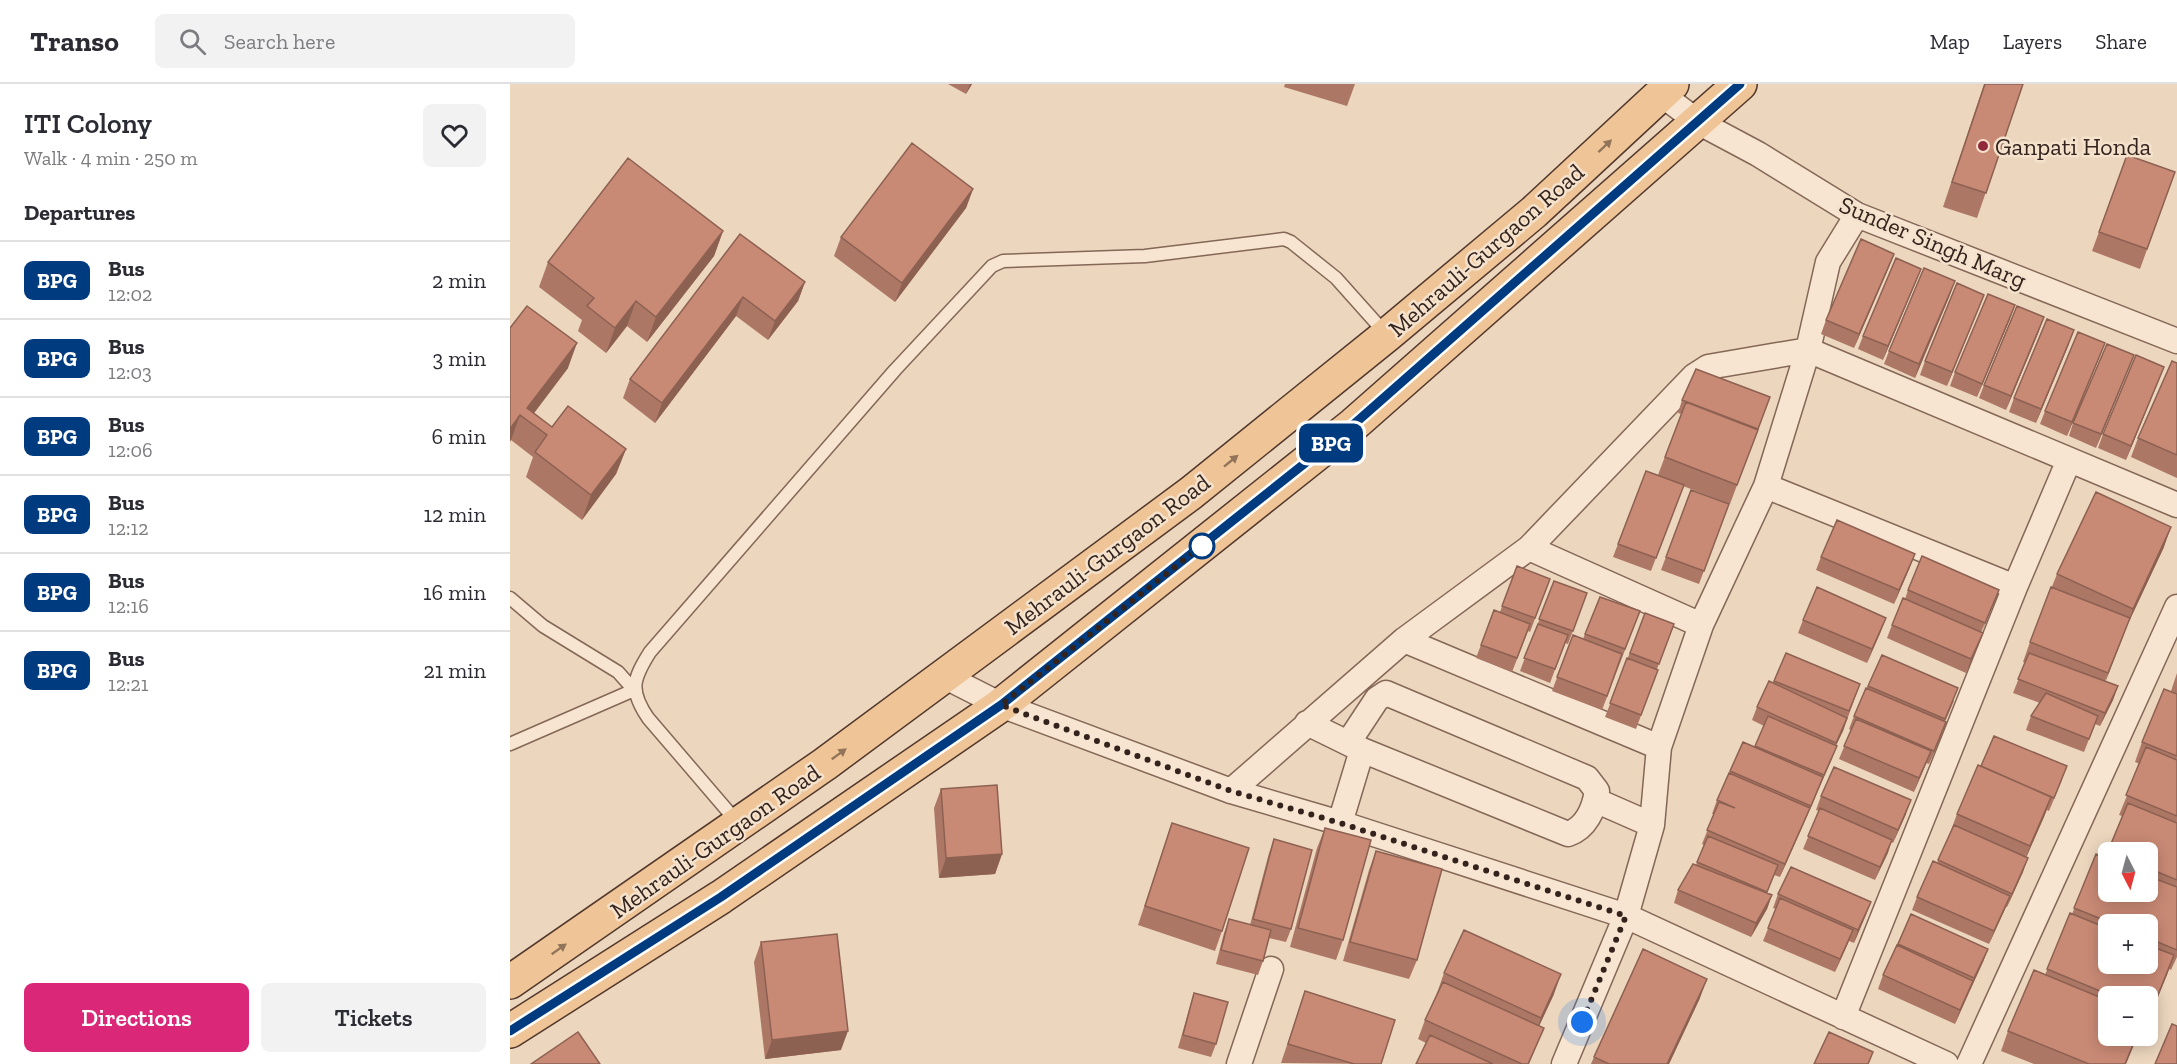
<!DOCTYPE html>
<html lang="en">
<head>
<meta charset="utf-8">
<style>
  :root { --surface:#fff; --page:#f2f2f3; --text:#2b2b33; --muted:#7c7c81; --line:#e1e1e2; --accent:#db2777 }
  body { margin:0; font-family:"Zilla Slab",serif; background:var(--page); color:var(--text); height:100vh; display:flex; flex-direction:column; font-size:22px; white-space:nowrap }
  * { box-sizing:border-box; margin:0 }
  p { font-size:20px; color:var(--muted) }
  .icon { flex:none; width:33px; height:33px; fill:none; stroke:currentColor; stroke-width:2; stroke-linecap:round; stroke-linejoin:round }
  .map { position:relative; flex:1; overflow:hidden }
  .drawer { display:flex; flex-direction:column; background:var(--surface); width:510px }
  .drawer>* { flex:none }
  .badge { padding:0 12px; border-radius:9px; font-size:21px; line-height:39px }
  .needle { width:39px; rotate:174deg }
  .controls { position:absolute; left:1588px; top:758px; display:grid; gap:12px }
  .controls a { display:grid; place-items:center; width:60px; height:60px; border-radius:9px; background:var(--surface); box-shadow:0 3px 15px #0003; font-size:30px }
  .you { position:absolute; width:30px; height:30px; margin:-15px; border:4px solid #fff; border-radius:50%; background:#1a73e8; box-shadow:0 0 0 9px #1a73e833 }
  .map>.badge { position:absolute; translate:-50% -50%; box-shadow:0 0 0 3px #fff }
  h2 { padding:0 24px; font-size:22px; line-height:54px }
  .round { display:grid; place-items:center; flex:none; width:63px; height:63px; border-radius:9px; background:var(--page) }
  .summary { display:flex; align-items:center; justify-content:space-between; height:102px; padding:0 24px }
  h1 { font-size:28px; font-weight:600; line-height:45px }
  .action { display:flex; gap:12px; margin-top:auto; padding:12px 24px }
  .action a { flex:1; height:69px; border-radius:9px; background:var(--accent); color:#fff; font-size:24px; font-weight:600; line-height:69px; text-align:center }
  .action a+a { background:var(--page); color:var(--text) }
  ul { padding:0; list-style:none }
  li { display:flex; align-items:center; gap:18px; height:78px; padding:0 24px; border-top:2px solid var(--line) }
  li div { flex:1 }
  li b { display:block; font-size:22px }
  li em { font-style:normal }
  li .badge { min-width:66px; font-weight:700; text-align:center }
  header { display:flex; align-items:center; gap:36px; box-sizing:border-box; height:84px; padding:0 30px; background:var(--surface); border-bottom:2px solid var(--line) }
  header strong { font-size:28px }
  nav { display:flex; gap:33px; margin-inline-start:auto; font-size:21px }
  .search { width:420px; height:54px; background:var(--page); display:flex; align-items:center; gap:15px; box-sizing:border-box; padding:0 21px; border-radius:9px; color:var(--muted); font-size:22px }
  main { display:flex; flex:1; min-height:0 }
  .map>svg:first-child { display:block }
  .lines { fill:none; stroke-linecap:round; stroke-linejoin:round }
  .lane-casing { stroke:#846757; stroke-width:15 }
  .street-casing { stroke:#846757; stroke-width:27 }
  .primary-casing { stroke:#51372c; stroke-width:36 }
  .lane { stroke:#f7e5d1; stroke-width:12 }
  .street { stroke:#f7e5d1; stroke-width:24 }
  .primary { stroke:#efc496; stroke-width:33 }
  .wall { fill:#ad7765; fill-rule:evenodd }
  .shaded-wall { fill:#8d6152 }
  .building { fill:#c98a75; stroke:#8d6152; stroke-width:1.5 }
  .oneway { fill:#917459 }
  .line-casing { stroke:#fff; stroke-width:14 }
  .line { stroke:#003b80; stroke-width:9 }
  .walk { stroke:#33231c; stroke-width:6; stroke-dasharray:0 10.8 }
  .poi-dot { fill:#91293c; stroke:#f4e2cd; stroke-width:2 }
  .stop-dot { fill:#fff; stroke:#003b80; stroke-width:3 }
  .labels { text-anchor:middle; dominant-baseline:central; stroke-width:5; stroke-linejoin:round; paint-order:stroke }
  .poi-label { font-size:24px; fill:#33231c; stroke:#f4e2cd; text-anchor:start }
  .street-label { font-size:24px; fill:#33231c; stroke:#f4e2cd }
</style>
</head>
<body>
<header>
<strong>Transo</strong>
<div class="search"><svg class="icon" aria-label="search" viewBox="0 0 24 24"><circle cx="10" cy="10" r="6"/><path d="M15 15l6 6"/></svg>Search here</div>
<nav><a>Map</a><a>Layers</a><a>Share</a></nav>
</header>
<main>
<section class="drawer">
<div class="summary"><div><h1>ITI Colony</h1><p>Walk · 4 min · 250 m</p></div><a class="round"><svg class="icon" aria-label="heart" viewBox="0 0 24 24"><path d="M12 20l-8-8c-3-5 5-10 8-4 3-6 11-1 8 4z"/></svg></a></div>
<h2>Departures</h2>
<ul>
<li><span class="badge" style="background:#003b80;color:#fff">BPG</span><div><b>Bus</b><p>12:02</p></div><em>2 min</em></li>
<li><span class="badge" style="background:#003b80;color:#fff">BPG</span><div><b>Bus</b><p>12:03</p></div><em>3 min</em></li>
<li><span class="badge" style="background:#003b80;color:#fff">BPG</span><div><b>Bus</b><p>12:06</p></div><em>6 min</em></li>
<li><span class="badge" style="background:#003b80;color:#fff">BPG</span><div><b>Bus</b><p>12:12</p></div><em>12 min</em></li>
<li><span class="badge" style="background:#003b80;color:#fff">BPG</span><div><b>Bus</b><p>12:16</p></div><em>16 min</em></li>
<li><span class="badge" style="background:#003b80;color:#fff">BPG</span><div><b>Bus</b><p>12:21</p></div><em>21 min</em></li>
</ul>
<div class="action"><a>Directions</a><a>Tickets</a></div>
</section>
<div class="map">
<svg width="1667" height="980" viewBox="0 0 1667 980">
  <rect width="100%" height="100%" fill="#ecd6be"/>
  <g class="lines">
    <defs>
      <path id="lane" d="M 0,514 L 33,542 L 108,588 L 124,606 L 0,660
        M 228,739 L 138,634 C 119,606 123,595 140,568 L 385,286 L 482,182 L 493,177 L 635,172 L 774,155 L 781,158 L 826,194 L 876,250"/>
      <path id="street" d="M 1151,10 L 1188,38 L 1248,70 L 1347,131 L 1667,257
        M 1256,402 L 1505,503
        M 1019,464 L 1191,541
        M 894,556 L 1149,663
        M 434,592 L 491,621 L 721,707 L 830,739 L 1116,832 L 1436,980
        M 797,639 L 852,666 L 830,739
        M 838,659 L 867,615 L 876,609 L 1077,694 L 1087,707 C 1084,725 1076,744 1058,750 L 852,666
        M 721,707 L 894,556 L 1019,464 L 1184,292 L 1198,283 L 1298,266 L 1667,421
        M 1085,716 L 1142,741
        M 1333,933 L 1505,503 L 1559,376
        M 729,980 L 761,885
        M 1054,980 L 1116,832 L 1142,741 L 1149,663 L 1191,541 L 1256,402 L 1298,266 L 1318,178 L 1347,131
        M 1459,980 L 1667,523"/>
      <path id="primary" d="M 0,898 L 315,680 L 681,409 L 877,251 L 1024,128 L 1162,0
        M 0,947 L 211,813 L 491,621 L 843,341 L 1230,0"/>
    </defs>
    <use href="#lane" class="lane-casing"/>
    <use href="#street" class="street-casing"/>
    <use href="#primary" class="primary-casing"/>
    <use href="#lane" class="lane"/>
    <use href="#street" class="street"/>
    <use href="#primary" class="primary"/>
  </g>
  <path class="wall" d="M 438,0 L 462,0 L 456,10 Z
    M 775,0 L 845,0 L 837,22 L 774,3 Z
    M 1474,0 L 1513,0 L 1467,134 L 1433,123 Z
    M 1617,71 L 1665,88 L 1630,185 L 1582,167 Z
    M 463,105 L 456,124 L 385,218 L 324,172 L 331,153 Z
    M 213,147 L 204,172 L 137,258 L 117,242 L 96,269 L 68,247 L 72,236 L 29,203 L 38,178 Z
    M 230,150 L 295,198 L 288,217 L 258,256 L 226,232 L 145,339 L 113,314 L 120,295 Z
    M 1379,183 L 1344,264 L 1311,250 L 1316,236 Z
    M 1411,185 L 1373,276 L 1348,265 L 1353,252 Z
    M 1440,211 L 1405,294 L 1374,280 L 1379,267 Z
    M 1474,211 L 1437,302 L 1410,291 L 1415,277 Z
    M 1500,235 L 1467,313 L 1440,302 L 1445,288 Z
    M 0,244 L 58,284 L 24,329 L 42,343 L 116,365 L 106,390 L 72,436 L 16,393 L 23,373 L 1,356 Z
    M 1529,247 L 1496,326 L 1469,314 L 1474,301 Z
    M 1595,259 L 1557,352 L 1530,340 L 1535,327 Z
    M 1559,260 L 1526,339 L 1499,328 L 1504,314 Z
    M 1624,271 L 1586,364 L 1559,352 L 1563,339 Z
    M 1667,279 L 1667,394 L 1621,373 L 1628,354 Z
    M 1654,283 L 1616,376 L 1588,364 L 1593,350 Z
    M 1260,313 L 1220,420 L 1173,402 L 1141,487 L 1103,473 L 1136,387 L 1148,391 L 1171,330 L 1168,329 L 1172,316 Z
    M 1181,406 L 1219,420 L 1189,500 L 1151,486 Z
    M 1654,463 L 1616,544 L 1595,597 L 1608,602 L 1603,616 L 1590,642 L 1585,640 L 1574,668 L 1516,646 L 1521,632 L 1530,619 L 1503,609 L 1515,579 L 1513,578 L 1520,558 L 1547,490 Z
    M 1311,473 L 1400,483 L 1384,520 L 1306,486 Z
    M 1007,482 L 1040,495 L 1020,548 L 1018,547 L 1002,588 L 966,574 L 984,526 L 990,528 Z
    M 1044,497 L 1077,509 L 1058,560 L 1055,559 L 1040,599 L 1010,587 Z
    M 1398,506 L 1489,506 L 1471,548 L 1468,562 L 1456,589 L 1377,554 L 1382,541 L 1395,515 Z
    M 1090,513 L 1130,527 L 1092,626 L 1042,607 L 1063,551 L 1073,555 Z
    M 1135,529 L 1164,540 L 1147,585 L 1143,599 L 1126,645 L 1095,633 Z
    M 1293,536 L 1371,547 L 1357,579 L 1288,549 Z
    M 1372,571 L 1444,617 L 1435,638 L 1436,638 L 1431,652 L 1419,680 L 1416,679 L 1404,708 L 1329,675 L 1341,646 L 1339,645 L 1344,632 Z
    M 1667,589 L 1667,610 L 1661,607 Z
    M 1264,597 L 1350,600 L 1333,647 L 1326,661 L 1322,675 L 1270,793 L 1264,791 L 1257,809 L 1262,811 L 1257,825 L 1241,853 L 1164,819 L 1168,806 L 1186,781 L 1194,761 L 1192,760 L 1204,730 L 1202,730 L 1207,716 L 1233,658 L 1245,663 L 1254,642 L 1242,636 L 1247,623 Z
    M 1667,610 L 1667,873 L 1661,886 L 1659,885 L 1638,937 L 1638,912 L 1599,912 L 1599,951 L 1616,980 L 1524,980 L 1491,967 L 1498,947 L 1535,891 L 1560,829 L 1562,830 L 1586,770 L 1595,774 L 1612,732 L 1609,731 L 1630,680 L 1625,678 L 1632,658 ZM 1599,768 L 1638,768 L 1638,807 L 1599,807 ZM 1599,840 L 1638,840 L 1638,879 L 1599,879 Z
    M 1471,682 L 1552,696 L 1539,727 L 1537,726 L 1516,773 L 1513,788 L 1497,823 L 1496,823 L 1479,860 L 1402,826 L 1407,813 L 1427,779 L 1440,749 L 1447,730 Z
    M 431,705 L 492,770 L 485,790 L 429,794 L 424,724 Z
    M 1311,712 L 1396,730 L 1383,759 L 1381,758 L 1365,796 L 1293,765 L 1309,727 L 1306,726 Z
    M 662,739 L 712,847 L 705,867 L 628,841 Z
    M 815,744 L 833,856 L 826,876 L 780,863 L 807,764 Z
    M 764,755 L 781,845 L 776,858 L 759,854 L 753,877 L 748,891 L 706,880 L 714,849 L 719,835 L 740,841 L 759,769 Z
    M 866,767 L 907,876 L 899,895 L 833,877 L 859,786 Z
    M 1268,810 L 1361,818 L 1344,859 L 1339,857 L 1325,888 L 1253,857 L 1266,825 L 1263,824 Z
    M 1401,830 L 1478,865 L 1473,878 L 1445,940 L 1368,905 L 1373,891 Z
    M 251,858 L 331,966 L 255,975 L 244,878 Z
    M 934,889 L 1044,910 L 1029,942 L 1034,944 L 1019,980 L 906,980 L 916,959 L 908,955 L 915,936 L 927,909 Z
    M 795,907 L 871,980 L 771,979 Z
    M 684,909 L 706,960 L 701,973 L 668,964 L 680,922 Z
    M 1190,914 L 1159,980 L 1081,980 L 1084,973 Z"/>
  <path class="shaded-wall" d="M 460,0 L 462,0 L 456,10 Z
    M 463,105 L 456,124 L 385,218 L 392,199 Z
    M 213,147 L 204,172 L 137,258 L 146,233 Z
    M 1384,170 L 1379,183 L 1344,264 L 1349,250 Z
    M 1411,185 L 1406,198 L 1373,276 L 1378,262 Z
    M 1445,197 L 1440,211 L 1405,294 L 1409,280 Z
    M 295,198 L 288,217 L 258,256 L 265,237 Z
    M 1474,211 L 1469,224 L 1437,302 L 1442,288 Z
    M 233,213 L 226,232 L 145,339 L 152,319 Z
    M 126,217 L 117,242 L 96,269 L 105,244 Z
    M 1505,221 L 1500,235 L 1467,313 L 1472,300 Z
    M 1534,233 L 1529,247 L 1496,326 L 1501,312 Z
    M 1564,246 L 1559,260 L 1526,339 L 1531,325 Z
    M 67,259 L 58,284 L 18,337 L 17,324 Z
    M 1595,259 L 1590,272 L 1557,352 L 1562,338 Z
    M 1624,271 L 1619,284 L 1586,364 L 1591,350 Z
    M 1654,283 L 1649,296 L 1616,376 L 1621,362 Z
    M 10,331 L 1,356 L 0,358 L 0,345 Z
    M 116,365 L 106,390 L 72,436 L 81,411 Z
    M 1661,443 L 1654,463 L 1616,544 L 1623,525 Z
    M 1405,470 L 1400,483 L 1384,520 L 1389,506 Z
    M 1489,506 L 1484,519 L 1470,552 L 1475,539 Z
    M 1376,534 L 1371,547 L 1357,579 L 1362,565 Z
    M 1620,534 L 1613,553 L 1591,609 L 1598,589 Z
    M 1473,549 L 1468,562 L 1456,589 L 1461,575 Z
    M 1608,602 L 1603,616 L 1590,642 L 1595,629 Z
    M 1337,634 L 1333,647 L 1321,672 L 1326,659 Z
    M 1436,638 L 1431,652 L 1419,680 L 1424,667 Z
    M 1327,662 L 1295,737 L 1270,793 L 1275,780 Z
    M 1421,667 L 1416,680 L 1404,708 L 1409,694 Z
    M 1541,713 L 1534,733 L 1513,781 L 1520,762 Z
    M 1401,716 L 1396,730 L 1383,759 L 1388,746 Z
    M 1382,756 L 1378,769 L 1365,796 L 1370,783 Z
    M 492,770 L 485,790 L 429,794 L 436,774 Z
    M 1518,774 L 1513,788 L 1497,823 L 1502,810 Z
    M 1262,811 L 1257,825 L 1241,853 L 1246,839 Z
    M 1500,812 L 1495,825 L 1479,860 L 1484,847 Z
    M 1361,818 L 1356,831 L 1344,859 L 1348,846 Z
    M 1343,846 L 1338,859 L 1325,888 L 1330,875 Z
    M 1478,865 L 1473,878 L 1459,908 L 1464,894 Z
    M 1664,871 L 1657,891 L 1638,937 L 1641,928 Z
    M 1051,890 L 1044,910 L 1024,953 L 1031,934 Z
    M 1197,895 L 1190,914 L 1159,980 L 1157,980 Z
    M 1463,897 L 1458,910 L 1445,940 L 1450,926 Z
    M 338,947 L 331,966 L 255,975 L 262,956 Z
    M 1627,951 L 1628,951 L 1616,980 L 1615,980 Z"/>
  <path class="building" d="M 1475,0 L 1513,0 L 1476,109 L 1442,98 Z
    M 402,59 L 463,105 L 392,199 L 331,153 Z
    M 1617,71 L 1665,88 L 1637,165 L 1589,148 Z
    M 118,74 L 213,147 L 146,233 L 126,217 L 105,244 L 77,222 L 84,214 L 38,178 Z
    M 230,150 L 295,198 L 265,237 L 233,213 L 152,319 L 120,295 Z
    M 1351,155 L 1384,170 L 1349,250 L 1316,236 Z
    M 1386,174 L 1411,185 L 1378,262 L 1353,252 Z
    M 1414,184 L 1445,197 L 1409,280 L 1379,267 Z
    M 1447,199 L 1474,211 L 1442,288 L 1415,277 Z
    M 1478,210 L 1505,221 L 1472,300 L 1445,288 Z
    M 17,222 L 67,259 L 17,324 L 42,343 L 58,322 L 116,365 L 81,411 L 25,368 L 37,351 L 10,331 L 0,345 L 0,244 Z
    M 1507,222 L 1534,233 L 1501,312 L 1474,301 Z
    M 1537,235 L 1564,246 L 1531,325 L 1504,314 Z
    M 1568,248 L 1595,259 L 1562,338 L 1535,327 Z
    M 1597,260 L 1624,271 L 1591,350 L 1563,339 Z
    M 1626,271 L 1654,283 L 1621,362 L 1593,350 Z
    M 1662,277 L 1667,279 L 1667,371 L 1628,354 Z
    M 1186,285 L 1260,313 L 1248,345 L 1172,316 Z
    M 1176,318 L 1248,346 L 1227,401 L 1155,373 Z
    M 1136,387 L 1174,401 L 1146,474 L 1108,460 Z
    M 1181,406 L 1219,420 L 1194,487 L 1156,473 Z
    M 1586,408 L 1661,443 L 1623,525 L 1547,490 Z
    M 1327,436 L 1405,470 L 1389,506 L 1311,473 Z
    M 1412,472 L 1489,506 L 1475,539 L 1398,506 Z
    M 1007,482 L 1040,495 L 1025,534 L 992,522 Z
    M 1044,497 L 1077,509 L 1063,547 L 1029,535 Z
    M 1307,503 L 1376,534 L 1362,565 L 1293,536 Z
    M 1541,503 L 1620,534 L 1598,589 L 1520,558 Z
    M 1090,513 L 1130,527 L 1115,565 L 1075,550 Z
    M 1393,514 L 1473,549 L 1461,575 L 1382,541 Z
    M 984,526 L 1020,540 L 1007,574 L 971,561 Z
    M 1135,529 L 1164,540 L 1149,580 L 1120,569 Z
    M 1028,540 L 1058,551 L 1045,585 L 1014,574 Z
    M 1063,551 L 1112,570 L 1097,612 L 1047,593 Z
    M 1276,569 L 1350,600 L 1339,627 L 1264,597 Z
    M 1519,569 L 1608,602 L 1595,629 L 1508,595 Z
    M 1372,571 L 1448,604 L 1435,635 L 1358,602 Z
    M 1117,574 L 1148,586 L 1131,631 L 1100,619 Z
    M 1259,597 L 1337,634 L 1326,659 L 1247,623 Z
    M 1356,604 L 1436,638 L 1424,667 L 1344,632 Z
    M 1654,605 L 1667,610 L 1667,672 L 1632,658 Z
    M 1536,609 L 1588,632 L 1579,655 L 1521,632 Z
    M 1258,632 L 1327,662 L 1314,691 L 1245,662 Z
    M 1346,635 L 1421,667 L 1409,694 L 1334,662 Z
    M 1484,652 L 1557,682 L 1544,714 L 1471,682 Z
    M 1233,658 L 1313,693 L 1301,722 L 1220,687 Z
    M 1636,663 L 1667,676 L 1667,732 L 1616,711 Z
    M 1468,681 L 1541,713 L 1520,762 L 1447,730 Z
    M 1324,683 L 1401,716 L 1388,746 L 1311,712 Z
    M 1219,689 L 1300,724 L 1275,780 L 1197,746 L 1209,718 L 1225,724 L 1207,716 Z
    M 487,701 L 492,770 L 436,774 L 431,705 Z
    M 1618,719 L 1667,739 L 1667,796 L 1638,784 L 1638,768 L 1598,767 Z
    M 1310,724 L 1382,756 L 1370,783 L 1298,752 Z
    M 662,739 L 739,764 L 712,847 L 635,822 Z
    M 1444,741 L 1518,774 L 1502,810 L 1428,776 Z
    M 815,744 L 861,756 L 833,856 L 788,844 Z
    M 1198,752 L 1268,781 L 1257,808 L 1187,778 Z
    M 764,755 L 802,766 L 781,845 L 743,835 Z
    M 866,767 L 932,785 L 907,876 L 840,858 Z
    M 1586,770 L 1599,776 L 1599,807 L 1638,807 L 1638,792 L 1667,803 L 1667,866 L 1638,854 L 1638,840 L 1604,840 L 1564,824 Z
    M 1423,777 L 1500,812 L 1484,847 L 1407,813 Z
    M 1183,780 L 1262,811 L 1246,839 L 1168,806 Z
    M 1281,783 L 1361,818 L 1348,846 L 1268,810 Z
    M 1270,814 L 1343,846 L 1330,875 L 1258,844 Z
    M 1560,829 L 1599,845 L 1599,879 L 1638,879 L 1638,861 L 1664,871 L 1641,928 L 1638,927 L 1638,912 L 1602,912 L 1537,885 Z
    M 1401,830 L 1478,865 L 1464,894 L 1388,860 Z
    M 719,835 L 761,846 L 753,877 L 711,866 Z
    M 954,846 L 1051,890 L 1031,934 L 934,889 Z
    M 327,850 L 338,947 L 262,956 L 251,858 Z
    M 1387,861 L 1463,897 L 1450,926 L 1373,891 Z
    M 1133,865 L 1197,895 L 1157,980 L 1099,980 L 1084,973 Z
    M 1524,886 L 1599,917 L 1599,951 L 1627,951 L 1615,980 L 1579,980 L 1498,947 Z
    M 933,898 L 1034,944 L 1018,980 L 1012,980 L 915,936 Z
    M 795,907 L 885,936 L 871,980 L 844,980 L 778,960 Z
    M 684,909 L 718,918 L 706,960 L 673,951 Z
    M 1662,940 L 1667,942 L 1667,980 L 1645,980 Z
    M 68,948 L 90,980 L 21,980 Z
    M 1319,948 L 1363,968 L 1358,980 L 1304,980 Z
    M 920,951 L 983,980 L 906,980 Z"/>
  <defs><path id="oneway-solid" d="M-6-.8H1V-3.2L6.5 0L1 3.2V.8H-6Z" transform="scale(1.5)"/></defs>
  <g class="oneway">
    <use href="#oneway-solid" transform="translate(1095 62) rotate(-43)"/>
    <use href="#oneway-solid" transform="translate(721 377) rotate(-39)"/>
    <use href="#oneway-solid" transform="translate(329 670) rotate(-36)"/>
    <use href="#oneway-solid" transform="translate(49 865) rotate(-35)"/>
  </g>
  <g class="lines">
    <defs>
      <path id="line" d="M 0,947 L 211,813 L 491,621 L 843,341 L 1230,0"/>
    </defs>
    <use href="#line" class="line-casing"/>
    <use href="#line" class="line"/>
    <path class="walk" d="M 692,462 L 695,459 L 491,621 L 721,707 L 830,739 L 1116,832 L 1072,938"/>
  </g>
  <circle class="poi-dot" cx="1473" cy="62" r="6"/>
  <circle class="stop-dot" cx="692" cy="462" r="12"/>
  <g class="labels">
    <g class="poi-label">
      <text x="1485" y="62">Ganpati Honda</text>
    </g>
    <g class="street-label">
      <text transform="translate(1423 158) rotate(23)">Sunder Singh Marg</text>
      <text transform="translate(976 166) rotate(-41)">Mehrauli-Gurgaon Road</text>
      <text transform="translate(597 470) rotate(-37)">Mehrauli-Gurgaon Road</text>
      <text transform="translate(205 757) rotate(-35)">Mehrauli-Gurgaon Road</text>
    </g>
  </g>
</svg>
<div class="controls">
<a><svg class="needle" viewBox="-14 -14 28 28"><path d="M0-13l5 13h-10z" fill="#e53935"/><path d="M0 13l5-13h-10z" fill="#7c7c81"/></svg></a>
<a>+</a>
<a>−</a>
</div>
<div class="you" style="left:1072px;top:938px"></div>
<b class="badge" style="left:821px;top:359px;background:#003b80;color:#fff">BPG</b>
</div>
</main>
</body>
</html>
